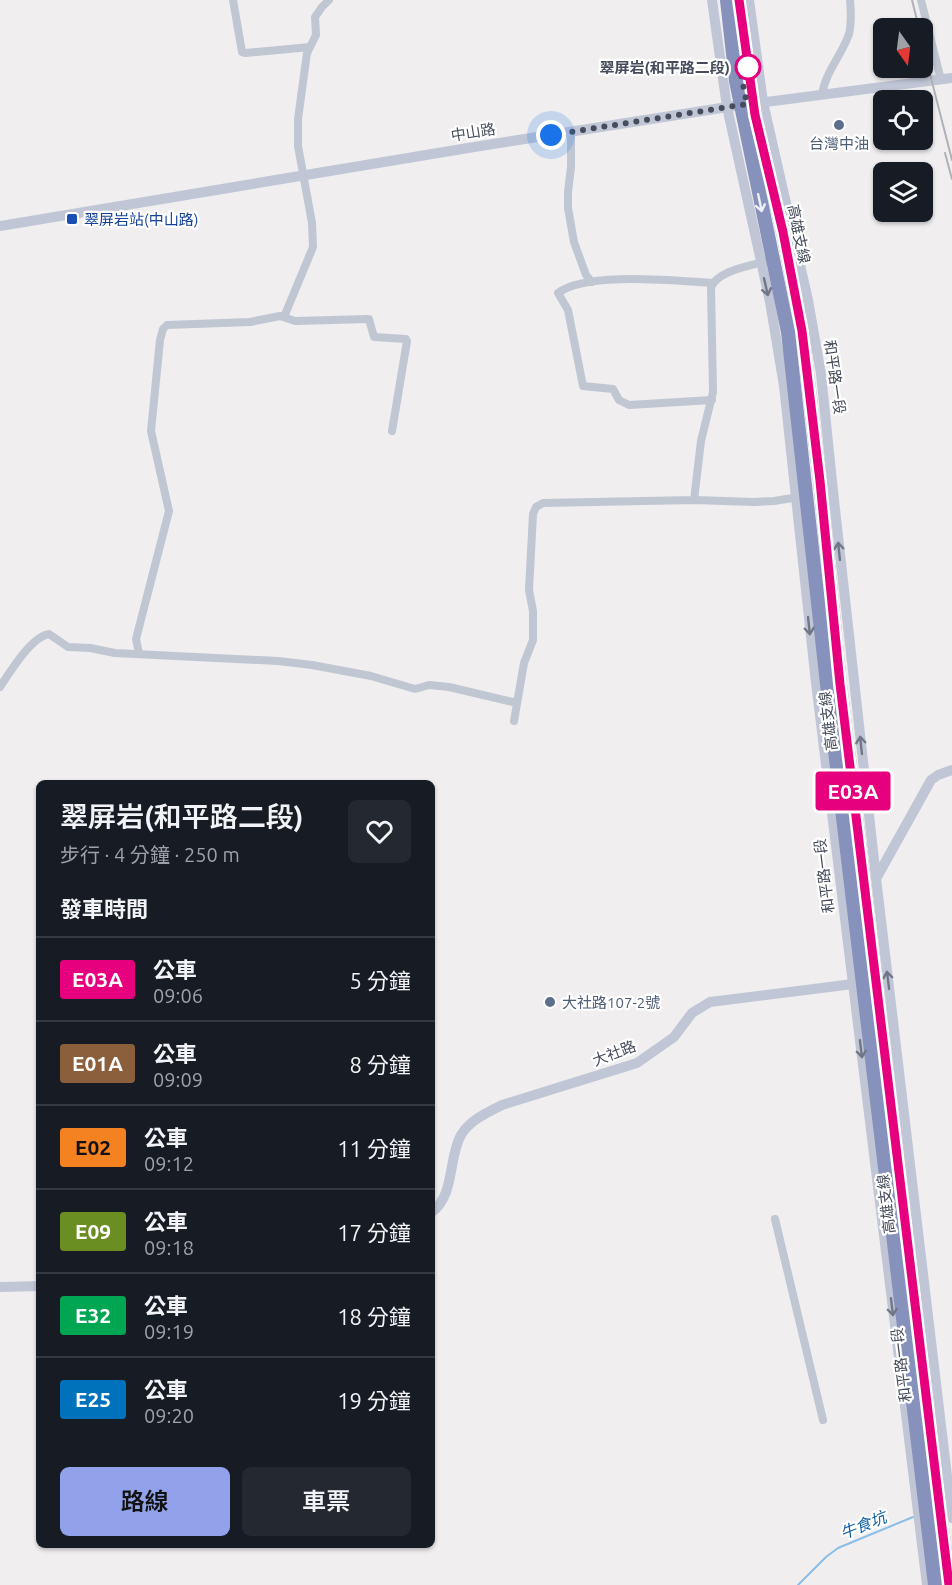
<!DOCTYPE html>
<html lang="zh-TW">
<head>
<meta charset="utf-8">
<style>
  :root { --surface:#171b24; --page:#242831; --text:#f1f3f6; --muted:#9ea1a6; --line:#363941; --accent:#91a2ea }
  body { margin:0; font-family:Ubuntu,"Noto Sans TC",sans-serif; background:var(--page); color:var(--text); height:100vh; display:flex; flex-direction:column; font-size:22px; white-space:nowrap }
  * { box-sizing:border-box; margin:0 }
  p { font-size:20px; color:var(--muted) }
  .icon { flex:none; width:33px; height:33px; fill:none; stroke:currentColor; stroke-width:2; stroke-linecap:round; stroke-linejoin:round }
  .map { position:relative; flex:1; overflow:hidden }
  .side { position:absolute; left:36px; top:780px; width:399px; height:768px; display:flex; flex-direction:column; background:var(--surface); border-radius:9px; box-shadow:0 2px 4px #0004 }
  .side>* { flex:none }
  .badge { padding:0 12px; border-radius:4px; font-size:21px; line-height:39px }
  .needle { width:39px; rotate:166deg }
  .controls { position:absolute; left:873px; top:18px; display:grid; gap:12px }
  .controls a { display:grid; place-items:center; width:60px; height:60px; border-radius:9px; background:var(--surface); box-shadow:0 2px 4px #0004; font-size:30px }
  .you { position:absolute; width:30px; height:30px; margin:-15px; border:4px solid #fff; border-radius:50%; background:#1a73e8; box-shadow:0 0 0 9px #1a73e833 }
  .map>.badge { position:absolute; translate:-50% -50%; box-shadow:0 0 0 3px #fff }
  h2 { padding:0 24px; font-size:22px; line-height:54px }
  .round { display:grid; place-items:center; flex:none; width:63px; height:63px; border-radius:9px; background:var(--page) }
  .headline { display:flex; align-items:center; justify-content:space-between; height:102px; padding:0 24px }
  h1 { font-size:28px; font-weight:600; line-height:45px }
  .button { display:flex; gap:12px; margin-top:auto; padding:12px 24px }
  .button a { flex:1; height:69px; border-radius:9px; background:var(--accent); color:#111; font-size:24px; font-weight:600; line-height:69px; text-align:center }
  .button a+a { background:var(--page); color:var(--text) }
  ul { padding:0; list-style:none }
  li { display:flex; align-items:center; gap:18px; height:84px; padding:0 24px; border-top:2px solid var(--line) }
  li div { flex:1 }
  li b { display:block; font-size:22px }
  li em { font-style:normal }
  li .badge { min-width:66px; font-weight:700; text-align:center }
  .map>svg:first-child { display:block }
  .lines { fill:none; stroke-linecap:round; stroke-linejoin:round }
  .stream { stroke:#8abeea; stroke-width:2 }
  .street { stroke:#c1c6d3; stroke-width:8 }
  .secondary { stroke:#c1c6d7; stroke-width:10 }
  .highway { stroke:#8692bc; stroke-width:14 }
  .rail { stroke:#b0b1b8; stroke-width:2 }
  .oneway { stroke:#edeff5 }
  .oneway2 { stroke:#717786 }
  .line-casing { stroke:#fff; stroke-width:14 }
  .line { stroke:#e6007e; stroke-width:9 }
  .walk { stroke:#464c5b; stroke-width:6; stroke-dasharray:0 10.8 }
  .stop-dot { fill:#fff; stroke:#e6007e; stroke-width:3 }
  .service-dot { fill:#5c6f8a; stroke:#fff; stroke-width:2 }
  .transit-dot { fill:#1a4fb4; stroke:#fff; stroke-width:2 }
  .labels { text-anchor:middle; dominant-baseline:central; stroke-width:4.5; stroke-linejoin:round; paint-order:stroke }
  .stop-label { font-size:15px; font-weight:bold; fill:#464c5b; stroke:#fff; text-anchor:end }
  .street-label { font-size:15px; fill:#464c5b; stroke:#fff }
  .service-label { font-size:15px; fill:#4e5e75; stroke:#fff }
  .transit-label { font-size:15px; fill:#164399; stroke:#fff; text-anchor:start }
  .water-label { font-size:16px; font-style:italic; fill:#0e5fa6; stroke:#fff }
</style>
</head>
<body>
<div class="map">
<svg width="952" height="1585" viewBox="0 0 952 1585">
  <rect width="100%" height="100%" fill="#f0eeee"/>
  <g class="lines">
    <path class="stream" d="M 798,1585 L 826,1557 L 838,1548 L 913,1517"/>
    <path class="street" d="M 233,0 L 242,52 L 245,53 L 310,47
      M 921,0 L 941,80
      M 822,95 C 825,72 842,55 849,34 C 852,22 851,11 850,0
      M 571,132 L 571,167 L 568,192 L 568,208 L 574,242 L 586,275 L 592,282
      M 284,317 L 313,247 L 312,223 L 298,146 L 298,119 L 307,53 L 316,35 L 315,17 L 322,7 L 329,0
      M 712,400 L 629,405 L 619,400 L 613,389 L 583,386 L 568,310 L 558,293 C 586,271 676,281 713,283
      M 694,500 L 701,441 L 713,392 L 711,287 C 719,270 750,266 766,261
      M 139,653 L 136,639 L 169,511 L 151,431 L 160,340 L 163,329 L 167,325 L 250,322 L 280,316 L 295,321 L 369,319 L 374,337 L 406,339 L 407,341 L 392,431
      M 0,687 C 10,672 31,637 49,634 L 68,647 L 90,648 L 115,653 L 278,661 L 312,665 L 371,676 L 415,689 L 429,685 L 449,687 L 517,703
      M 514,721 L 524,663 L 533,640 L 533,611 L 529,590 L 533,514 L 536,507 L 543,503 L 694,500 L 754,502 L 774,501 L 799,497
      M 775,1219 L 823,1420"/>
    <path class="secondary" d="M 712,0 L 727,107 L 770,302 L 784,386 L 816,683 L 927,1585
      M 749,0 L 763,102 L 808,300 L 821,374 L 833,491 L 876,878 L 952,1518
      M 758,103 L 952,78
      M 0,226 L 474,147 L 734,106
      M 877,877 L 931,780 L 938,775 L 952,770
      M 432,1212 C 455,1195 448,1158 461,1135 C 470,1120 488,1112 502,1105 L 637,1063 L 674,1037 L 692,1013 L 710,1002 L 853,984
      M 0,1287 L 39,1286
      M 940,1564 L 942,1585"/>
    <path class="highway" d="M 727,0 L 736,81 L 788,332 L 827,684 L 935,1585
      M 739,0 L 755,115 L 783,232 L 802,331 L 820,481 L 840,684 L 949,1585"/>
    <path class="rail" d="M 912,0 L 919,28
      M 922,43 L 952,160
      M 945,153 L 952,179"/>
  </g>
  <defs><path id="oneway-shaft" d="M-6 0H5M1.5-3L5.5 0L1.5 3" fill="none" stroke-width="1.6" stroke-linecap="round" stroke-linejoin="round" transform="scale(1.5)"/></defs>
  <use class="oneway" href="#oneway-shaft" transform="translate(760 203) rotate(78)"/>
  <g class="oneway2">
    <use href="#oneway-shaft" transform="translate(766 287) rotate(77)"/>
    <use href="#oneway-shaft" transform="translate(839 551) rotate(-96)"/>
    <use href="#oneway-shaft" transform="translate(809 626) rotate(84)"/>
    <use href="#oneway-shaft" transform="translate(861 745) rotate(-96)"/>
    <use href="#oneway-shaft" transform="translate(888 980) rotate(-97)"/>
    <use href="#oneway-shaft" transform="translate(861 1049) rotate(83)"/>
    <use href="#oneway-shaft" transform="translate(892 1307) rotate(83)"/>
  </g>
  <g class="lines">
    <defs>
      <path id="line" d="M 739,0 L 755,115 L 783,232 L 802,331 L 820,481 L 840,684 L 949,1585"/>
    </defs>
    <use href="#line" class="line-casing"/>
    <use href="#line" class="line"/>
    <path class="walk" d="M 551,135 L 747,104 L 739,65 L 748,67"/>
  </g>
  <circle class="stop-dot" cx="748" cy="67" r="12"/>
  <g class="service-dot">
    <circle cx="839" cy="125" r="6"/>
    <circle cx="550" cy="1002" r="6"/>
  </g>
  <rect class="transit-dot" x="66" y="213" width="12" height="12" rx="3"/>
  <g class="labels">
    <g class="stop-label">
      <text x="730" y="67">翠屏岩(和平路二段)</text>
    </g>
    <g class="street-label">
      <text transform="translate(473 132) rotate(-9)">中山路</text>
      <text transform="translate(799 234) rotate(78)">高雄支線</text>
      <text transform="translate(835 377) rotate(82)">和平路一段</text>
      <text transform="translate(828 721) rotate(-97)">高雄支線</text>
      <text transform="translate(824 876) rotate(-97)">和平路一段</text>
      <text transform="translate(614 1053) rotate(-21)">大社路</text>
      <text transform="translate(886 1204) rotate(-97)">高雄支線</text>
      <text transform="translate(901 1365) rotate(-97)">和平路一段</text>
    </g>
    <g class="service-label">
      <text x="839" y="143">台灣中油</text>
      <text x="562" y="1002" text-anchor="start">大社路107-2號</text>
    </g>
    <g class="transit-label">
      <text x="84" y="219">翠屏岩站(中山路)</text>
    </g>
    <g class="water-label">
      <text transform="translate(863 1525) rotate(-22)">牛食坑</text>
    </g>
  </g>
</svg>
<div class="controls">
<a><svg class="needle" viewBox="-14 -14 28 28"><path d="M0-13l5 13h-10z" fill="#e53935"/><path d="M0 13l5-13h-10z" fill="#9ea1a6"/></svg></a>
<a><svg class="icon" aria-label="locate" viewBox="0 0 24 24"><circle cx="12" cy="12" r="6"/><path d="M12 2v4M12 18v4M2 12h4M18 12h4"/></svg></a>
<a><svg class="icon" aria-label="layers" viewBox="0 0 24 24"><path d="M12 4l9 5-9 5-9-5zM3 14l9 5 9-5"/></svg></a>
</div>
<div class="you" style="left:551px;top:135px"></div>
<b class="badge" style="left:853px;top:791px;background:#e6007e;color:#fff">E03A</b>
<section class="side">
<div class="headline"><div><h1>翠屏岩(和平路二段)</h1><p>步行 · 4 分鐘 · 250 m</p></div><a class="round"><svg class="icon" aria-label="heart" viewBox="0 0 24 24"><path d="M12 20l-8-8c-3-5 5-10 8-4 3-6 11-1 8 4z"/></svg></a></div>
<h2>發車時間</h2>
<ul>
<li><span class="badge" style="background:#e6007e;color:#fff">E03A</span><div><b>公車</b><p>09:06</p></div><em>5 分鐘</em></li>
<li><span class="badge" style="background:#8b5e3c;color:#fff">E01A</span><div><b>公車</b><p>09:09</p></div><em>8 分鐘</em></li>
<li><span class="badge" style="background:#f58220;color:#111">E02</span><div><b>公車</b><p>09:12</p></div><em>11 分鐘</em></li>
<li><span class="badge" style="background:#6b8e23;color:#fff">E09</span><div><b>公車</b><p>09:18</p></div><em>17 分鐘</em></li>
<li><span class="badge" style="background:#00a651;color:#fff">E32</span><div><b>公車</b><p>09:19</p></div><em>18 分鐘</em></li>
<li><span class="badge" style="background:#0072bc;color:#fff">E25</span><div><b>公車</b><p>09:20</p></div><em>19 分鐘</em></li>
</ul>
<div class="button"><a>路線</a><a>車票</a></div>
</section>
</div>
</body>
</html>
